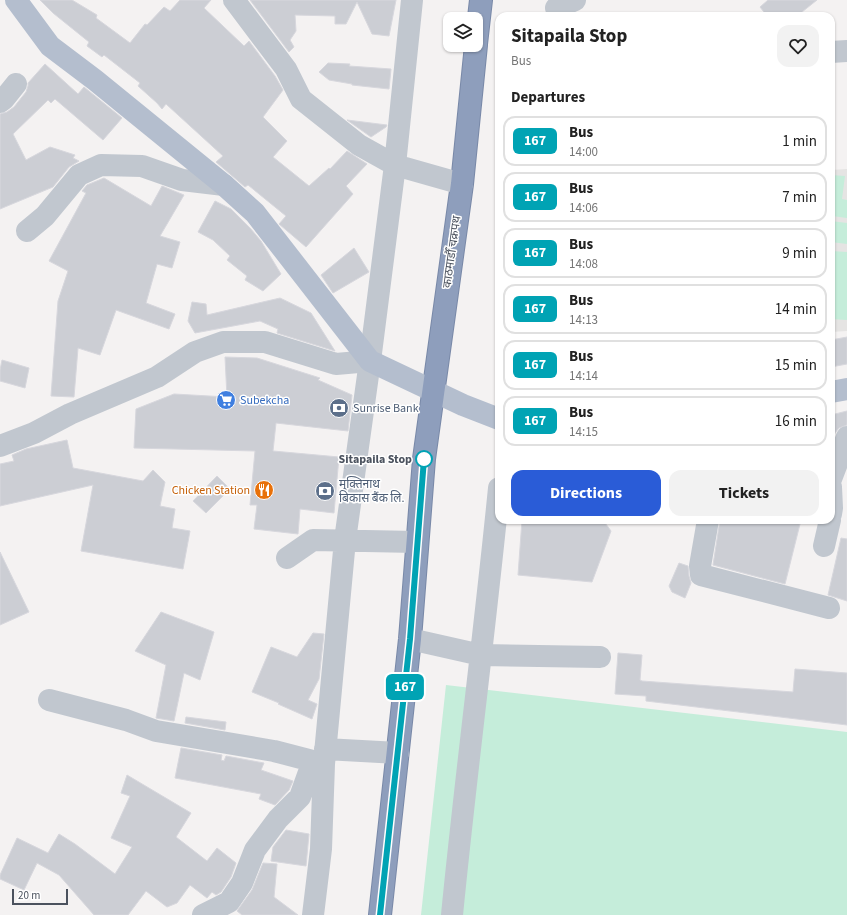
<!DOCTYPE html>
<html lang="en">
<head>
<meta charset="utf-8">
<style>
  :root { --surface:#fff; --page:#f2f2f2; --text:#222; --muted:#767676; --line:#e0e0e0; --accent:#2a5cd7 }
  body { margin:0; font-family:"Source Sans 3","Noto Sans Devanagari",sans-serif; background:var(--page); color:var(--text); height:100vh; display:flex; flex-direction:column; font-size:15px; white-space:nowrap }
  * { box-sizing:border-box; margin:0 }
  p { font-size:13px; color:var(--muted) }
  .icon { flex:none; width:22px; height:22px; fill:none; stroke:currentColor; stroke-width:2; stroke-linecap:round; stroke-linejoin:round }
  .map { position:relative; flex:1; overflow:hidden }
  .drawer { position:absolute; left:495px; top:12px; width:340px; height:512px; display:flex; flex-direction:column; background:var(--surface); border-radius:12px; box-shadow:0 1px 3px #0004 }
  .drawer>* { flex:none }
  .badge { padding:0 8px; border-radius:6px; font-size:14px; line-height:26px }
  .buttons { position:absolute; left:443px; top:12px; display:grid; gap:8px }
  .buttons a { display:grid; place-items:center; width:40px; height:40px; border-radius:8px; background:var(--surface); box-shadow:0 1px 3px #0004; font-size:20px }
  .scale { position:absolute; left:12px; bottom:10px; width:56px; box-sizing:border-box; padding-left:4px; border:2px solid #4b525e; border-top:0; font-size:11px; line-height:14px; white-space:nowrap; color:#4b525e; -webkit-text-stroke:3px #fff; paint-order:stroke }
  .map>.badge { position:absolute; translate:-50% -50%; box-shadow:0 0 0 2px #fff }
  h2 { padding:0 16px; font-size:15px; line-height:36px }
  .round { display:grid; place-items:center; flex:none; width:42px; height:42px; border-radius:12px; background:var(--page) }
  .headline { display:flex; align-items:center; justify-content:space-between; height:68px; padding:0 16px }
  h1 { font-size:19px; font-weight:700; line-height:30px }
  .primary-button { display:flex; gap:8px; margin-top:auto; padding:8px 16px }
  .primary-button a { flex:1; height:46px; border-radius:12px; background:var(--accent); color:#fff; font-size:16px; font-weight:700; line-height:46px; text-align:center }
  .primary-button a+a { background:var(--page); color:var(--text) }
  ul { padding:0; list-style:none }
  li { display:flex; align-items:center; gap:12px; height:50px; margin:0 8px 6px; padding:0 8px; border:2px solid var(--line); border-radius:12px }
  li div { flex:1 }
  li b { display:block; font-size:15px }
  li em { font-style:normal }
  li .badge { min-width:44px; font-weight:700; text-align:center }
  .map>svg:first-child { display:block }
  .education { fill:#e5e4e3 }
  .green { fill:#c5edda }
  .building { fill:#ccced4; stroke:#d7d7dd }
  .lines { fill:none; stroke-linecap:round; stroke-linejoin:round }
  .highway-casing { stroke:#7989a8; stroke-width:24 }
  .minor { stroke:#c1c7cf; stroke-width:22 }
  .major { stroke:#b4bece; stroke-width:22 }
  .highway { stroke:#8e9ebc; stroke-width:22 }
  .line-casing { stroke:#fff; stroke-width:9 }
  .line { stroke:#00a3b4; stroke-width:6 }
  .stop-dot { fill:#fff; stroke:#00a3b4; stroke-width:2 }
  .labels { text-anchor:middle; dominant-baseline:central; stroke-width:3; stroke-linejoin:round; paint-order:stroke }
  .street-label { font-size:12px; fill:#4b525e; stroke:#fff }
  .shop-label { font-size:12px; fill:#366cbe; stroke:#fff; text-anchor:start }
  .service-label { font-size:12px; fill:#4e5e75; stroke:#fff; text-anchor:start }
  .stop-label { font-size:12px; font-weight:bold; fill:#4b525e; stroke:#fff; text-anchor:end }
  .food-label { font-size:12px; fill:#c56008; stroke:#fff; text-anchor:end }
</style>
</head>
<body>
<div class="map">
<svg width="847" height="915" viewBox="0 0 847 915">
  <rect width="100%" height="100%" fill="#f4f2f2"/>
  <path class="education" d="M 847,169 L 847,331 L 831,332 L 831,170 Z"/>
  <path class="green" d="M 831,175 L 845,176 L 842,199 L 847,200 L 847,218 L 832,216 L 834,196 L 831,195 Z
    M 831,221 L 847,223 L 847,244 L 831,242 Z
    M 831,251 L 847,252 L 847,320 L 831,319 Z
    M 446,685 L 847,732 L 847,915 L 421,915 Z"/>
  <path class="building" d="M 40,0 L 72,0 L 97,15 L 96,18 L 130,43 L 145,24 L 147,25 L 164,7 L 170,11 L 180,0 L 211,0 L 204,8 L 244,46 L 249,41 L 275,76 L 283,90 L 263,117 L 287,141 L 273,157 L 309,186 L 329,168 L 330,169 L 347,151 L 367,164 L 346,186 L 353,194 L 306,247 L 279,224 L 286,216 L 248,185 L 245,187 L 216,162 L 223,156 L 166,104 L 162,109 L 157,103 L 138,86 L 140,83 L 104,55 L 102,57 L 87,46 L 89,42 L 53,13 Z
    M 250,0 L 396,0 L 389,36 L 372,34 L 357,2 L 346,24 L 335,24 L 335,16 L 295,15 L 296,31 L 290,40 L 294,47 L 289,52 Z
    M 768,0 L 817,0 L 797,16 L 767,16 L 760,7 Z
    M 328,63 L 350,64 L 349,66 L 391,69 L 389,89 L 352,85 L 352,84 L 329,80 L 319,72 Z
    M 45,64 L 78,94 L 84,87 L 122,118 L 103,140 L 55,99 L 51,103 L 48,100 L 13,134 L 26,160 L 50,147 L 75,155 L 73,158 L 79,161 L 69,167 L 53,187 L 0,209 L 0,114 L 7,112 L 14,107 L 26,92 L 28,86 L 28,83 Z
    M 347,120 L 387,125 L 386,127 L 371,137 Z
    M 104,178 L 151,206 L 162,186 L 184,195 L 160,236 L 180,242 L 172,268 L 157,264 L 146,303 L 175,314 L 169,329 L 116,310 L 100,355 L 78,348 L 74,397 L 51,396 L 58,301 L 68,271 L 49,261 L 86,193 L 82,191 L 87,185 Z
    M 215,201 L 231,209 L 250,228 L 261,241 L 281,274 L 263,291 L 245,280 L 247,276 L 227,260 L 230,256 L 213,240 L 198,232 Z
    M 354,248 L 369,272 L 333,293 L 321,275 Z
    M 280,298 L 311,313 L 335,351 L 277,333 L 278,329 L 260,321 L 195,333 L 188,321 L 192,302 L 206,304 L 207,315 Z
    M 847,337 L 847,364 L 831,367 L 831,340 Z
    M 225,357 L 257,358 L 320,378 L 318,380 L 352,395 L 348,431 L 276,423 L 273,451 L 339,457 L 334,513 L 300,509 L 298,534 L 254,529 L 257,505 L 250,505 L 255,451 L 134,448 L 136,409 L 174,394 L 227,397 Z
    M 2,360 L 29,368 L 25,388 L 0,381 L 0,370 Z
    M 847,411 L 847,425 L 839,428 L 835,433 L 831,444 L 831,415 Z
    M 67,440 L 73,468 L 143,481 L 153,470 L 165,482 L 160,506 L 175,509 L 172,528 L 190,531 L 183,569 L 81,551 L 93,485 L 0,506 L 0,464 L 14,461 L 12,455 L 26,449 Z
    M 217,476 L 230,489 L 206,513 L 193,501 Z
    M 522,520 L 603,520 L 611,531 L 592,582 L 518,575 Z
    M 720,520 L 783,520 L 800,524 L 785,584 L 713,565 Z
    M 841,538 L 847,539 L 847,601 L 828,595 Z
    M 0,552 L 29,612 L 0,625 Z
    M 679,563 L 688,566 L 689,576 L 691,583 L 685,598 L 672,592 L 669,586 Z
    M 161,612 L 214,632 L 200,680 L 184,673 L 174,721 L 156,718 L 166,665 L 135,651 Z
    M 313,633 L 324,634 L 319,679 L 308,700 L 317,704 L 312,719 L 278,704 L 279,703 L 252,692 L 271,647 L 297,657 Z
    M 618,653 L 642,655 L 640,680 L 642,681 L 793,692 L 795,669 L 847,673 L 847,725 L 646,701 L 646,696 L 615,694 Z
    M 186,717 L 226,722 L 225,730 L 185,723 Z
    M 181,748 L 222,755 L 221,760 L 224,761 L 226,756 L 264,763 L 261,770 L 293,781 L 289,790 L 275,805 L 259,799 L 261,794 L 175,778 Z
    M 127,775 L 191,813 L 176,837 L 207,861 L 217,848 L 236,863 L 231,877 L 221,892 L 216,895 L 212,892 L 207,898 L 190,885 L 177,903 L 167,907 L 146,891 L 128,915 L 94,915 L 59,875 L 37,863 L 24,890 L 0,879 L 0,875 L 17,838 L 48,853 L 59,834 L 75,844 L 115,874 L 132,847 L 111,838 L 130,796 L 121,793 Z
    M 286,830 L 309,834 L 306,866 L 271,861 L 273,847 Z
    M 263,863 L 277,864 L 274,897 L 298,915 L 242,915 L 237,911 L 252,890 Z"/>
  <g class="lines">
    <defs>
      <path id="highway" d="M 476,44 L 481,0
        M 380,915 L 410,639 L 424,459 L 462,184 L 476,45"/>
    </defs>
    <use href="#highway" class="highway-casing"/>
    <path class="minor" d="M 234,0 L 286,69 L 301,99 L 359,145 L 395,165 L 462,184
      M 556,8 L 575,0
      M 831,52 L 847,51
      M 0,102 L 4,99 L 16,84
      M 27,231 L 45,216 L 79,175 L 101,165 L 142,166 L 182,180 L 224,185
      M 0,446 L 34,433 L 70,414 L 157,377 L 195,352 L 223,342 L 265,342 L 336,364 L 370,361
      M 831,479 L 847,437
      M 831,487 L 832,508 L 831,514
      M 708,520 L 700,566 L 701,575 L 829,608
      M 824,546 L 830,520
      M 287,558 L 313,540 L 417,542
      M 410,639 L 481,655 L 600,657
      M 49,700 L 126,720 L 156,731 L 274,751 L 324,764
      M 325,749 L 398,753
      M 203,915 L 229,902 L 242,883 L 255,850 L 278,819 L 300,797 L 313,761
      M 313,915 L 321,849 L 324,764 L 345,540 L 370,361 L 395,165 L 412,0
      M 452,915 C 466,772 485,630 499,488"/>
    <path class="major" d="M 16,0 L 50,46 L 95,80 L 224,185 L 255,213 L 370,361 L 463,405 L 499,419
      M 831,392 L 847,389"/>
    <use href="#highway" class="highway"/>
  </g>
  <g class="lines">
    <defs>
      <path id="line" d="M 380,915 L 410,639 L 424,459"/>
    </defs>
    <use href="#line" class="line-casing"/>
    <use href="#line" class="line"/>
  </g>
  <defs>
    <symbol id="supermarket-disc" viewBox="-11 -11 22 22"><circle r="9.5" fill="#3f7fe0" stroke="#fff"/><path d="M-6-5.5h2.5l.6 2H6L4.5 2H-2.5L-4.4-4H-6ZM-1.5 3.2a1.3 1.3 0 1 0 .1 0ZM3 3.2a1.3 1.3 0 1 0 .1 0Z" fill="#fff"/></symbol>
    <symbol id="bank-disc" viewBox="-11 -11 22 22"><circle r="9.5" fill="#5c6f8a" stroke="#fff"/><path d="M-6-4H6V4H-6ZM0-2.3a2.3 2.3 0 1 0 0 4.6a2.3 2.3 0 1 0 0-4.6Z" fill="#fff"/></symbol>
    <symbol id="restaurant-disc" viewBox="-11 -11 22 22"><circle r="9.5" fill="#e8710a" stroke="#fff"/><path d="M-5-6h1v4h1v-4h1v4h1v-4h1v5L-1.5 .5V6h-2V.5L-5-1ZM5-6V6H3V1.5H1.5Q1.5-4 5-6Z" fill="#fff"/></symbol>
  </defs>
  <g fill-rule="evenodd">
    <use href="#supermarket-disc" x="215" y="389" width="22" height="22"/>
    <use href="#bank-disc" x="328" y="397" width="22" height="22"/>
    <use href="#restaurant-disc" x="253" y="479" width="22" height="22"/>
    <use href="#bank-disc" x="314" y="480" width="22" height="22"/>
  </g>
  <circle class="stop-dot" cx="424" cy="459" r="8"/>
  <g class="labels">
    <g class="street-label">
      <text transform="translate(452 252) rotate(-82)">काठमाडाैँ चक्रपथ</text>
    </g>
    <g class="shop-label">
      <text x="240" y="400">Subekcha</text>
    </g>
    <g class="service-label">
      <text x="353" y="408">Sunrise Bank</text>
      <text x="339" y="484">मुक्तिनाथ<tspan x="339" dy="14">बिकास बैंक लि.</tspan></text>
    </g>
    <g class="stop-label">
      <text x="412" y="459">Sitapaila Stop</text>
    </g>
    <g class="food-label">
      <text x="250" y="490">Chicken Station</text>
    </g>
  </g>
</svg>
<div class="buttons">
<a><svg class="icon" aria-label="layers" viewBox="0 0 24 24"><path d="M12 4l9 5-9 5-9-5zM3 14l9 5 9-5"/></svg></a>
</div>
<div class="scale">20 m</div>
<b class="badge" style="left:405px;top:687px;background:#00a3b4;color:#fff">167</b>
<section class="drawer">
<div class="headline"><div><h1>Sitapaila Stop</h1><p>Bus</p></div><a class="round"><svg class="icon" aria-label="heart" viewBox="0 0 24 24"><path d="M12 20l-8-8c-3-5 5-10 8-4 3-6 11-1 8 4z"/></svg></a></div>
<h2>Departures</h2>
<ul>
<li><span class="badge" style="background:#00a3b4;color:#fff">167</span><div><b>Bus</b><p>14:00</p></div><em>1 min</em></li>
<li><span class="badge" style="background:#00a3b4;color:#fff">167</span><div><b>Bus</b><p>14:06</p></div><em>7 min</em></li>
<li><span class="badge" style="background:#00a3b4;color:#fff">167</span><div><b>Bus</b><p>14:08</p></div><em>9 min</em></li>
<li><span class="badge" style="background:#00a3b4;color:#fff">167</span><div><b>Bus</b><p>14:13</p></div><em>14 min</em></li>
<li><span class="badge" style="background:#00a3b4;color:#fff">167</span><div><b>Bus</b><p>14:14</p></div><em>15 min</em></li>
<li><span class="badge" style="background:#00a3b4;color:#fff">167</span><div><b>Bus</b><p>14:15</p></div><em>16 min</em></li>
</ul>
<div class="primary-button"><a>Directions</a><a>Tickets</a></div>
</section>
</div>
</body>
</html>
